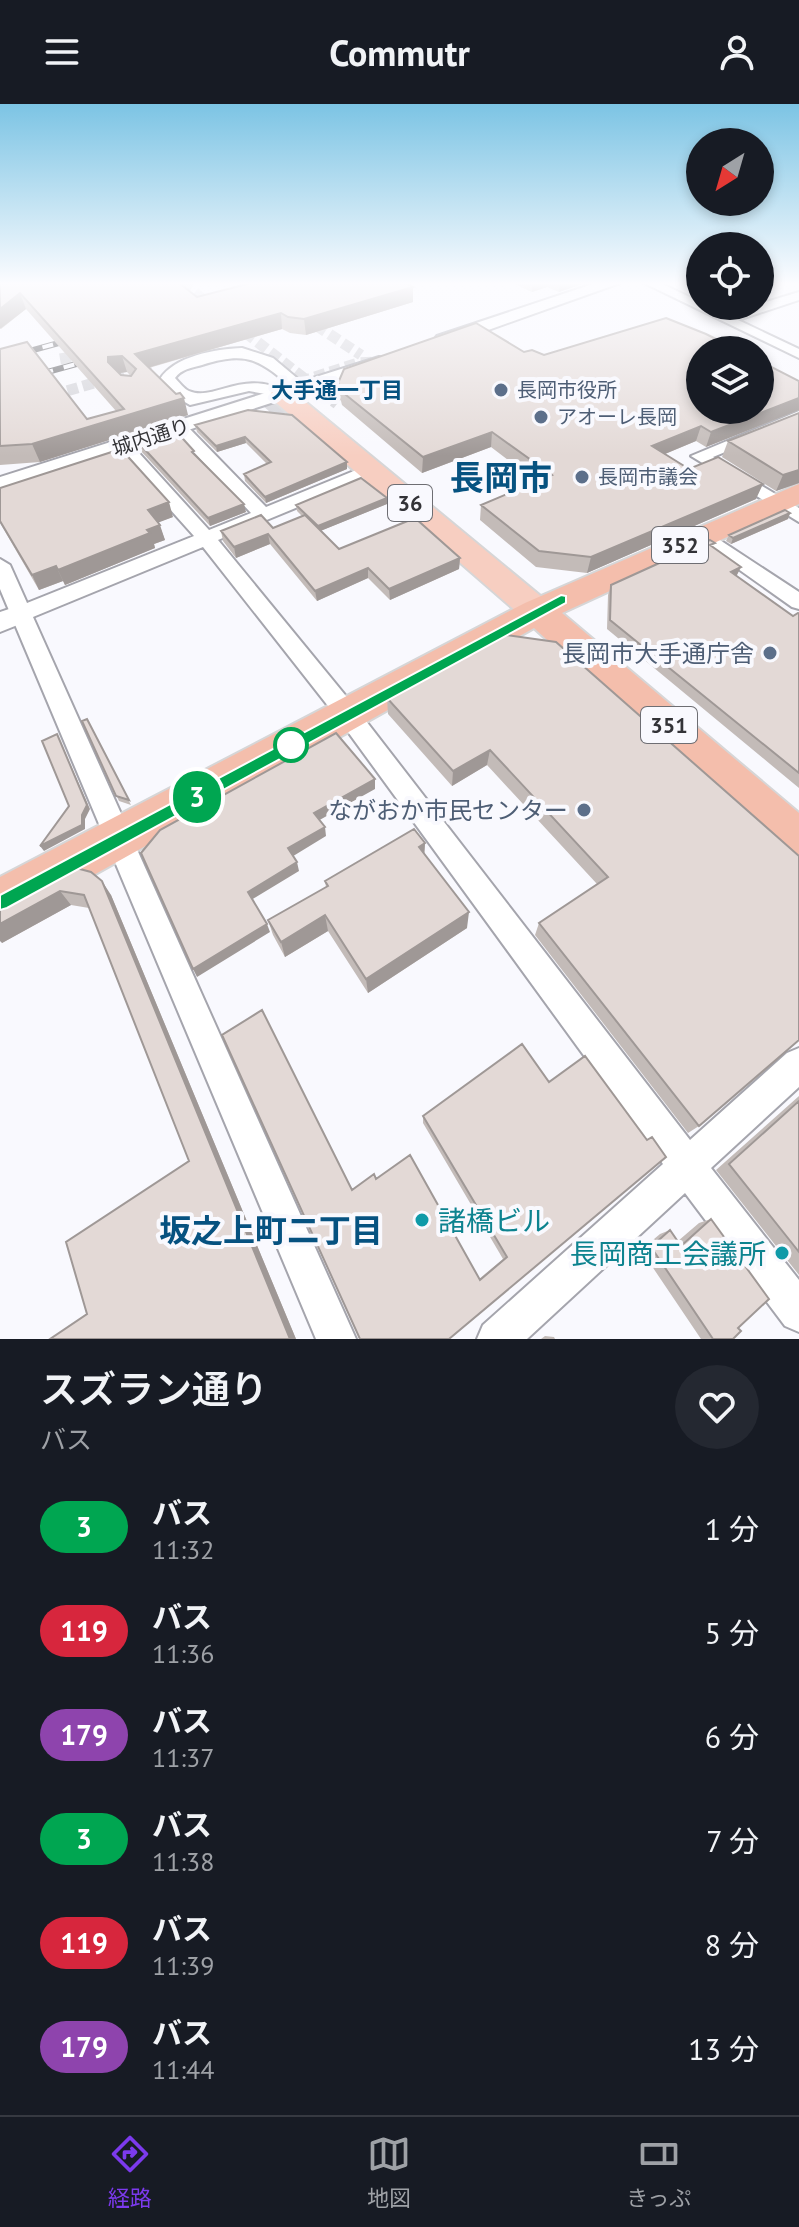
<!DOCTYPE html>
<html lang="ja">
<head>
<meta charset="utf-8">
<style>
  :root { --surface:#171b24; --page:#242831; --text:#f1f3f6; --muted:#9ea1a6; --line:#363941; --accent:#7c3aed }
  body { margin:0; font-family:"PT Sans","Noto Sans JP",sans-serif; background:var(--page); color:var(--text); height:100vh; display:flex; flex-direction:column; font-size:30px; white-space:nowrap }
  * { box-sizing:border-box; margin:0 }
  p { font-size:26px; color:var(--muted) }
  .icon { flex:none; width:44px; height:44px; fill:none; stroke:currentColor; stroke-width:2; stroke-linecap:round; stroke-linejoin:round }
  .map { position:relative; height:1235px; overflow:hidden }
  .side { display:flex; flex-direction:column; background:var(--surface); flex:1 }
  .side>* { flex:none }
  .badge { padding:0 16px; border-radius:26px; font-size:28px; line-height:52px }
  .needle { width:52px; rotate:217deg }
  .fabs { position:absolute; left:686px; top:24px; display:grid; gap:16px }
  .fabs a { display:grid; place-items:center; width:88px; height:88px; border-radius:50%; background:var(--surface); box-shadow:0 4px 12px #0003; font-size:40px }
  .map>.badge { position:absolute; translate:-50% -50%; box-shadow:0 0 0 4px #fff }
  .round { display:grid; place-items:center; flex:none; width:84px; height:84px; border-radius:42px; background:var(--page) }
  .head { display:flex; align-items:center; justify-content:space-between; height:136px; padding:0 40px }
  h1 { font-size:38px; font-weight:600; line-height:60px }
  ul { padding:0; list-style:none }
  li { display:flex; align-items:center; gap:24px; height:104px; padding:0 40px }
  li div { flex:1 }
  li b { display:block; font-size:30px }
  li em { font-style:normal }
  li .badge { min-width:88px; font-weight:700; text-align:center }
  header { display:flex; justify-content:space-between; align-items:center; height:104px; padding:0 40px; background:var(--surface); font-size:36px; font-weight:600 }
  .tab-bar { display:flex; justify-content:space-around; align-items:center; height:112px; border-top:2px solid var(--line); background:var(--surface); font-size:22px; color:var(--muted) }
  .tab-bar a { display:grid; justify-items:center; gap:4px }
  .tab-bar .active { color:var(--accent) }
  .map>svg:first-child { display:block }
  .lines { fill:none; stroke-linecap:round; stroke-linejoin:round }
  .pedestrian-tunnel-far1 { stroke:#d1d1d6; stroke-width:11; stroke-dasharray:11 5; stroke-linecap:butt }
  .pedestrian-tunnel { stroke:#d1d1d6; stroke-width:13; stroke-dasharray:13 7; stroke-linecap:butt }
  .minor-casing { stroke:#a5a5ad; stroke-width:4 }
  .tertiary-casing { stroke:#a5a5ad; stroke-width:4 }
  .primary-casing { stroke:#d6d6d7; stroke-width:4 }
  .trunk-casing { stroke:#d6d6d7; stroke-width:4 }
  .minor { fill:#fff; fill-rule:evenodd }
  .tertiary { fill:#fff; fill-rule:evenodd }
  .primary { fill:#f7cec1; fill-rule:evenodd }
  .trunk { fill:#f4beac; fill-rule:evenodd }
  .rail-casing { stroke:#5d5d61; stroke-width:6 }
  .rail { stroke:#f9f9fe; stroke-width:4; stroke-dasharray:11; stroke-linecap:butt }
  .wall { fill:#c3bbb8; fill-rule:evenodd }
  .shaded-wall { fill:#9f9896 }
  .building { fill:#e3d9d6; stroke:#9f9896; stroke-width:2; fill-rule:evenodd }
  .line { fill:#00a651; stroke:#fff; stroke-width:2 }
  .service-dot { fill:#5c6f8a; stroke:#f9f9fe; stroke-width:3 }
  .stop-dot { fill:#fff; stroke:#00a651; stroke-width:4 }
  .culture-dot { fill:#0f9aa8; stroke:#f9f9fe; stroke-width:3 }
  .labels { text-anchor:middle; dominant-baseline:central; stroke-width:8; stroke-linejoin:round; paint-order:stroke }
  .far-service-label { font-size:20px; fill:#4e5e75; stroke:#f9f9fe; text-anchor:start }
  .far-street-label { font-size:20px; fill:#333337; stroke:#f9f9fe }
  .far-neighbourhood-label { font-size:22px; font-weight:bold; fill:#065280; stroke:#f9f9fe }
  .shield { fill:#f9f9fe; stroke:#6e6e73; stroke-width:2 }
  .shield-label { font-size:22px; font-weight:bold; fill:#333337 }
  .service-label { font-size:24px; fill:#4e5e75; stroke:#f9f9fe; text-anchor:end }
  .near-culture-label { font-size:28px; fill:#0d838f; stroke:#f9f9fe; text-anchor:start }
  .near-neighbourhood-label { font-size:32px; font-weight:bold; fill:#065280; stroke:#f9f9fe }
  .far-town-label { font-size:34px; font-weight:bold; fill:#065280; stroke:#f9f9fe }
</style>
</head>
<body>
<header><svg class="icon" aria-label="menu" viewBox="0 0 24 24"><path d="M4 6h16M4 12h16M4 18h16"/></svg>Commutr<svg class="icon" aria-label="person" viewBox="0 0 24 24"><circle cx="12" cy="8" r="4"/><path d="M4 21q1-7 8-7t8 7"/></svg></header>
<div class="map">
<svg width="799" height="1235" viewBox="0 0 799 1235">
  <rect width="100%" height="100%" fill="#f9f9fe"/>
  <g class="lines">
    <path class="pedestrian-tunnel-far1" d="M 182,179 L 337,300
      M 302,218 L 308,216 L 361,251
      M 60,255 L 94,249
      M 6,305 L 151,262
      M 275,305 L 259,291 L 358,259 L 376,258"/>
    <path class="pedestrian-tunnel" d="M 273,303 L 290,318
      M 0,307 L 12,303"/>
    <defs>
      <path id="minor" d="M 644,179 L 660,179 L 700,198 L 700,202 L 709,202 L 727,210 L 799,188 L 799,196 L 738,216 L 799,245 L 799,254 Z
        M 242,244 L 273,254 L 310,285 L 302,290 L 297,288 C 261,257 250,246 202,261 C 192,264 181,265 175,274 C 179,278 184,285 189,287 C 214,298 243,264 287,288 L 287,294 L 249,287 L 190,301 L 178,294 L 160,275 C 175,252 215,245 242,244 Z
        M 799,307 L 799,318 L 713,353 L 799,404 L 799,418 L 691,352 Z
        M 180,319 L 186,321 L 266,403 L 366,362 L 378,362 L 381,366 L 378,370 L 218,436 L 359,608 L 690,1036 L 787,949 L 799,944 L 799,983 L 711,1064 L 799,1176 L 799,1228 L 785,1222 L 685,1089 L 527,1235 L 477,1235 L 483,1221 L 663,1060 L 343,621 L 203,443 L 33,513 L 356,1235 L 316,1235 L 0,485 L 0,455 L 10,461 L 27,499 L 194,432 L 117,346 L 115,342 L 117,338 L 129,338 L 209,426 L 251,409 L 174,327 L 172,324 Z
        M 703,425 L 799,488 L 799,505 L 792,503 L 696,435 L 693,431 L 696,427 Z"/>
      <path id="tertiary" d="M 596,179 L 620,179 L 449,240 L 443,241 L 434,236 L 437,232 Z
        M 379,253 L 385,254 L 388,258 L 385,262 L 0,387 L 0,373 Z
        M 21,501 L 30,504 L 34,510 L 30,516 L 0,528 L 0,508 Z"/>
      <path id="primary" d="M 282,284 L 291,286 L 549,499 L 554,507 L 549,515 L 537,518 L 525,515 L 273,296 L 270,291 L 273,286 Z"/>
      <path id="trunk" d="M 799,380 L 799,400 L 562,509 L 799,709 L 799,757 L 783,751 L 534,524 L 17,814 L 0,820 L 0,773 L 525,499 Z"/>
    </defs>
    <use href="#minor" class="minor-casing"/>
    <use href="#tertiary" class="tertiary-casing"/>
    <use href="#primary" class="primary-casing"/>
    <use href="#trunk" class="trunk-casing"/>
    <use href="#minor" class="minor"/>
    <use href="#tertiary" class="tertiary"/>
    <use href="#primary" class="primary"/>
    <use href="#trunk" class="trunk"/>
    <defs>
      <path id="rail" d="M 0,255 L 77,234
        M 0,281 L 98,254"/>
    </defs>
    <use href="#rail" class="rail-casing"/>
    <use href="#rail" class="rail"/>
  </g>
  <path class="wall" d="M 0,179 L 197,193 L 413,198 L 306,231 L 290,229 L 282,225 L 149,264 L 188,311 L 40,358 L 0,361 L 0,245 L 87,315 L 116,307 L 26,205 L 1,225 ZM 127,268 L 131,272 L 121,271 L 119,269 Z
    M 512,179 L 585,179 L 559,188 L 547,183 L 532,188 Z
    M 524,248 L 544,251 L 799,277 L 799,306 L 706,343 L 696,337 L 665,350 L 689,365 L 756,395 L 587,469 L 536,463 L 480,416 L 481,401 L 537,378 L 491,343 L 422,369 L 342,301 L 341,297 L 339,294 L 338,279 Z
    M 248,306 L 347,365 L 266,399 L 245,377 L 244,370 L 267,360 L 246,339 L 217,348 L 197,328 L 195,321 Z
    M 799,309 L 799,379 L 776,387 L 722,353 L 728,337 Z
    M 138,338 L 195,351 L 246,408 L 210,422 L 140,346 Z
    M 0,384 L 173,413 L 158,418 L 165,436 L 154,440 L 155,444 L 65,481 L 63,477 L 39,486 L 0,419 Z
    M 387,394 L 387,400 L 320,427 L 339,445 L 460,454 L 459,465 L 390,496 L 368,474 L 317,497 L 270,440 L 236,454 L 223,437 L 221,427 L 273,424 L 302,412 L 297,407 L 296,401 Z
    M 790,409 L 788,415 L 731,440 L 726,437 L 729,431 Z
    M 713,444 L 737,472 L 793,512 L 799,510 L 799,684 L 607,525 L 608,491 L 611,481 Z
    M 556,538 L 699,1022 L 688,1029 L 535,831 L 539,819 L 597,780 L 487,661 L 452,682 L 388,610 L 387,594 Z
    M 87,615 L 131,701 L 119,697 L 82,617 Z
    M 425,739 L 424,750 L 467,824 L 368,889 L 328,827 L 285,853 L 273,831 L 268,816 L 326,783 L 325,777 Z
    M 76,764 L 111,791 L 296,1235 L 87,1210 L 189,1057 L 89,804 L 71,801 L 2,839 L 6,803 Z
    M 549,978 L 647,1036 L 449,1235 L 352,1086 L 376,1075 L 479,1175 L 503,1155 L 423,1019 L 423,1012 Z
    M 799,992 L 799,1171 L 716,1066 Z
    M 711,1115 L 738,1224 L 733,1235 L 701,1235 L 641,1146 L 660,1130 L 670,1126 L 678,1137 L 699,1119 Z
    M 545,1232 L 554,1233 L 555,1235 L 541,1235 Z"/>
  <path class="shaded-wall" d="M 533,179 L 548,179 L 547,183 L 532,188 Z
    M 560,179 L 585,179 L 559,188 Z
    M 413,183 L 413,198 L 306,231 L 304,215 Z
    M 20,189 L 26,205 L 0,225 L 0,205 Z
    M 281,209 L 282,225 L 140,266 L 135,250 Z
    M 122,252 L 127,268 L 113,270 L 108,258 L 108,253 Z
    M 184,294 L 188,311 L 40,358 L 32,340 Z
    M 799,294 L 799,306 L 706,343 L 711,328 Z
    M 701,322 L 696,337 L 648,357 L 652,342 Z
    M 492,328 L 491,343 L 422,369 L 423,353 Z
    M 245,333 L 246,339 L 217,348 L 216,342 Z
    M 347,358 L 347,365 L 266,399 L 265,393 Z
    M 799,366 L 799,379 L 776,387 L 783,371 Z
    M 763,380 L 756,395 L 587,469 L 591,453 Z
    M 387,394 L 387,400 L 318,428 L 318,422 Z
    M 169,398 L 173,413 L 152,421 L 148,406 Z
    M 244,400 L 246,408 L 210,422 L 208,414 Z
    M 790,409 L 788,415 L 731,440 L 733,434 Z
    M 160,421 L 165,436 L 154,440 L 155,444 L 65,481 L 58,466 Z
    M 268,430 L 270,440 L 236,454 L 234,443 Z
    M 460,454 L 459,465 L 390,496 L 389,485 Z
    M 56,462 L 63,477 L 39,486 L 32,471 Z
    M 741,463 L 736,473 L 731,468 Z
    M 368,464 L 368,474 L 317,497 L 315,487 Z
    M 57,630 L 90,705 L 85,715 L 85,725 L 44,747 L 40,742 L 82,721 Z
    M 490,646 L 487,661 L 452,682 L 453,667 Z
    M 375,675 L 375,685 L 316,718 L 314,709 Z
    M 325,723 L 326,732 L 290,754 L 288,744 Z
    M 425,739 L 424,756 L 419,743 Z
    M 297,758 L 299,767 L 251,796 L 248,788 Z
    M 102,777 L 111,791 L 296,1235 L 290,1235 Z
    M 60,787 L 71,801 L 2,839 L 0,837 L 0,820 Z
    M 469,808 L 467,824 L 368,889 L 366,875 Z
    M 325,811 L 328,827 L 285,853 L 281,838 Z
    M 267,820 L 270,828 L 197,873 L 193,865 Z"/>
  <path class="building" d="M 0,179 L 179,179 L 197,193 L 251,179 L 406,179 L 413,183 L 304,215 L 288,213 L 281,209 L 135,250 L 176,290 L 180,289 L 184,294 L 32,340 L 0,342 L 0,245 L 27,238 L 87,315 L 124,305 L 20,189 L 0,205 ZM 122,252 L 136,265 L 131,272 L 121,271 L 108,258 L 108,253 Z
    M 666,214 L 706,230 L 738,246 L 700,246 L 700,306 L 760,306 L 760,257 L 799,277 L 799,294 L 711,328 L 701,322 L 652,342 L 689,365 L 718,353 L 763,380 L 591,453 L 539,447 L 481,401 L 552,371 L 492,328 L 423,353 L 341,287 L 343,285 L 338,279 L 344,265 L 476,219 L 524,248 L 532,246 L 544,251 Z
    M 248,306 L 292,311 L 347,358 L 265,393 L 244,370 L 271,358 L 245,333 L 216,342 L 195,321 Z
    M 799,309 L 799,366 L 783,371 L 728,337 Z
    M 175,326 L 194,347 L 192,348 L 244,400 L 208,414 L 138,338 Z
    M 121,345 L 169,398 L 148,406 L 160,421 L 147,426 L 150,429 L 58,466 L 56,462 L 32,471 L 0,417 L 0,384 Z
    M 361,374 L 387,394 L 318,422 L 296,401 Z
    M 785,406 L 790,409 L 733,434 L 729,431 Z
    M 261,411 L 273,424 L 305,411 L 339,445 L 415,414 L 460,454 L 389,485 L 368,464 L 315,487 L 268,430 L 234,443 L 221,427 Z
    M 710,436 L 715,439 L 710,441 L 741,463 L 731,468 L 793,512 L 798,509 L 799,510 L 799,669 L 610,516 L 611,481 Z
    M 506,531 L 556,538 L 799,752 L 799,936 L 699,1022 L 539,819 L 608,773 L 490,646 L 453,667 L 387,594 Z
    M 87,615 L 129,696 L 116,692 L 82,617 Z
    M 336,629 L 375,675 L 314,709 L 325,723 L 288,744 L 297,758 L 248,788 L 267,820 L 193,865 L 141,749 L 160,726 Z
    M 57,630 L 87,701 L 82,711 L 82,721 L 40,742 L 69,702 L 42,637 Z
    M 414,725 L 425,739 L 419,743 L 469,808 L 366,875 L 325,811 L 281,838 L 268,816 L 328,782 L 325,777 Z
    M 76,764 L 91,768 L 102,777 L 290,1235 L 50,1235 L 87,1210 L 66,1138 L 189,1057 L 84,791 L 60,787 L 0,820 L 0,805 Z
    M 262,906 L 352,1086 L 374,1070 L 376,1075 L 410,1051 L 480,1176 L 507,1153 L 423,1012 L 522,940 L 549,978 L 585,952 L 647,1036 L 652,1033 L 666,1053 L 449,1235 L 360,1235 L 222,931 Z
    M 799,997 L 799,1148 L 729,1060 Z
    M 711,1115 L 769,1195 L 738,1224 L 741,1227 L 733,1235 L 713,1235 L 651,1143 L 670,1126 L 681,1142 Z"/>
  <linearGradient id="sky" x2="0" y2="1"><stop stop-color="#7cc4e4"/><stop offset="0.51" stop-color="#fcfcff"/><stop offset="1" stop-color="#fcfcff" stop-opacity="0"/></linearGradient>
  <rect width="799" height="352" fill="url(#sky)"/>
  <path class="line" d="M 561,491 L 566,492 L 566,499 L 7,804 L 0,806 L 0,791 Z"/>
  <g class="service-dot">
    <circle cx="501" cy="286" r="8"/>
    <circle cx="541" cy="313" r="8"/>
    <circle cx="582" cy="373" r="8"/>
    <circle cx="770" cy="549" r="8"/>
    <circle cx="584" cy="706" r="8"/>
  </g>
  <circle class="stop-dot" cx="291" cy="641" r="16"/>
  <g class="culture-dot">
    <circle cx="422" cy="1116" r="8"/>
    <circle cx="782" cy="1149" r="8"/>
  </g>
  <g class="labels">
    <g class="far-service-label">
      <text x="517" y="286">長岡市役所</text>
      <text x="557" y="313">アオーレ長岡</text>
      <text x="598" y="373">長岡市議会</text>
    </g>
    <g class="far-street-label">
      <text transform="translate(151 333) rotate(-18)">城内通り</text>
    </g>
    <g class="far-neighbourhood-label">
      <text x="337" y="286">大手通一丁目</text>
    </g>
    <g class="shield">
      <rect x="388" y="381" width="44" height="36" rx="6"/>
      <rect x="652" y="423" width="56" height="36" rx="6"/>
      <rect x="641" y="603" width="56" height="36" rx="6"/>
    </g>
    <g class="shield-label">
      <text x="410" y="399">36</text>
      <text x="680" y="441">352</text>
      <text x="669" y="621">351</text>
    </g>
    <g class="service-label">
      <text x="754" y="549">長岡市大手通庁舎</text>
      <text x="568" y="706">ながおか市民センター</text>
    </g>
    <g class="near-culture-label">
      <text x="438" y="1116">諸橋ビル</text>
      <text x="766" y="1149" text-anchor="end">長岡商工会議所</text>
    </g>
    <g class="near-neighbourhood-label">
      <text x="271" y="1126">坂之上町二丁目</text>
    </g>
    <g class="far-town-label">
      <text x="501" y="373">長岡市</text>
    </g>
  </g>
</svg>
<div class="fabs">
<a><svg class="needle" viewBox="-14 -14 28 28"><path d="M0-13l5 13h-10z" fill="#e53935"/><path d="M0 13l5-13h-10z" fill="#9ea1a6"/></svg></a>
<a><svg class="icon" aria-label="locate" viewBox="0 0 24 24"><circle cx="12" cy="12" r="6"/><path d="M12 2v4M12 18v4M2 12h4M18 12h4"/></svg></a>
<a><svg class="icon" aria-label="layers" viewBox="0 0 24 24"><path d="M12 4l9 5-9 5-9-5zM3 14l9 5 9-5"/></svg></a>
</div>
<b class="badge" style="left:197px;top:693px;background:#00a651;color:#fff">3</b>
</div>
<section class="side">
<div class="head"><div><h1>スズラン通り</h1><p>バス</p></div><a class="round"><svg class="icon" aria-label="heart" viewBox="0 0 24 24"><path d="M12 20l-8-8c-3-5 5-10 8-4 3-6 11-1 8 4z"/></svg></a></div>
<ul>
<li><span class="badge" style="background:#00a651;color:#fff">3</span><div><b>バス</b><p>11:32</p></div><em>1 分</em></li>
<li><span class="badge" style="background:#d7263d;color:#fff">119</span><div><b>バス</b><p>11:36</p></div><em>5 分</em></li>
<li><span class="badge" style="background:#8e44ad;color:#fff">179</span><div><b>バス</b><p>11:37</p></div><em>6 分</em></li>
<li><span class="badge" style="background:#00a651;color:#fff">3</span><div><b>バス</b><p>11:38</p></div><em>7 分</em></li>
<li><span class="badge" style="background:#d7263d;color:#fff">119</span><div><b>バス</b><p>11:39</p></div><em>8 分</em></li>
<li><span class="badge" style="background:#8e44ad;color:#fff">179</span><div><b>バス</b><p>11:44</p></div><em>13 分</em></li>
</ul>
</section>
<nav class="tab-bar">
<a class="active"><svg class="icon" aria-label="directions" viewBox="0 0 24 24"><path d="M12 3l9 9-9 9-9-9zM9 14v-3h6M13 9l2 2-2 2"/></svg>経路</a>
<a><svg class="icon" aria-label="map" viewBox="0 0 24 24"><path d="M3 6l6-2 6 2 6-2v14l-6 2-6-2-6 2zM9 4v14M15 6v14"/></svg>地図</a>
<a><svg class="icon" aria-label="tickets" viewBox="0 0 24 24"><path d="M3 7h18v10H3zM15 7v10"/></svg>きっぷ</a>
</nav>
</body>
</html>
